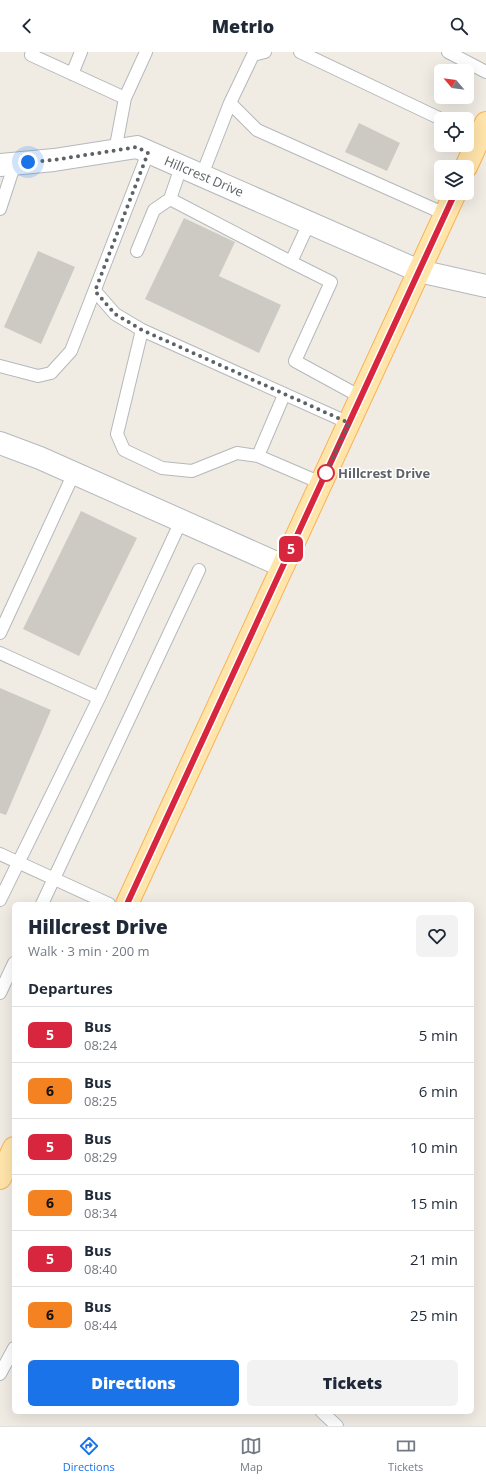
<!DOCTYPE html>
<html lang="en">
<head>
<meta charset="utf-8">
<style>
  :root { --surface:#fff; --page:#f2f2f3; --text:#1f2937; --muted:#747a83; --line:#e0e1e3; --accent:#1a73e8 }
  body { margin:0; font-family:"Open Sans",sans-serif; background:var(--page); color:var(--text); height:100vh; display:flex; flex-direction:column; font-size:15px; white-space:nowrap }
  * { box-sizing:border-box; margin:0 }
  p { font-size:13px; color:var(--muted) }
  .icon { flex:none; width:22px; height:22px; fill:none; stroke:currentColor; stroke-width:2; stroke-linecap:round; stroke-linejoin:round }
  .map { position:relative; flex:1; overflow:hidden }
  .details { position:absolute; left:12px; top:850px; width:462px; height:512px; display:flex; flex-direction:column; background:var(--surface); border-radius:6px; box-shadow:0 4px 16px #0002 }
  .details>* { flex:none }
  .badge { padding:0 8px; border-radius:6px; font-size:14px; line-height:26px }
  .needle { width:26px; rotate:299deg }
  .fabs { position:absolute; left:434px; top:12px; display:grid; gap:8px }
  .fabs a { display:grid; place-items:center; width:40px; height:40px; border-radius:6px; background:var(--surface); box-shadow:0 4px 16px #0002; font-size:20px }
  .you { position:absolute; width:20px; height:20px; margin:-10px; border:3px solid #fff; border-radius:50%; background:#1a73e8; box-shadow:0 0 0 6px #1a73e833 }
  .map>.badge { position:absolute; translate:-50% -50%; box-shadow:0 0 0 2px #fff }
  h2 { padding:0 16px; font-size:15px; line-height:36px }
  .round { display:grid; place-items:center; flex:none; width:42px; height:42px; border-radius:6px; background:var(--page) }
  .head { display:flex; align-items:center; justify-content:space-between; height:68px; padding:0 16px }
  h1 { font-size:19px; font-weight:800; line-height:30px }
  .primary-button { display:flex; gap:8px; margin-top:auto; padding:8px 16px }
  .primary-button a { flex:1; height:46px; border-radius:6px; background:var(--accent); color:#fff; font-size:16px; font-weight:800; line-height:46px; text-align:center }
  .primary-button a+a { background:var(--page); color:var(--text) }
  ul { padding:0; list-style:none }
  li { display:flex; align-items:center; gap:12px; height:56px; padding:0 16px; border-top:1px solid var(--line) }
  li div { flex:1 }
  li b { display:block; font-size:15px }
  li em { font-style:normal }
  li .badge { min-width:44px; font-weight:700; text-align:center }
  header { display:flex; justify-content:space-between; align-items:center; height:52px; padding:0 16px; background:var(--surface); font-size:18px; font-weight:800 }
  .tabs { display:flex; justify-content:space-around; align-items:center; height:56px; border-top:1px solid var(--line); background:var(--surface); font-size:11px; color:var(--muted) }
  .tabs a { display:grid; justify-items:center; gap:2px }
  .tabs .current { color:var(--accent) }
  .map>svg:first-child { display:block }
  .building { fill:#cdc9c3 }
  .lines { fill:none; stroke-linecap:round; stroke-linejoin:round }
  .service-casing { stroke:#b5b8bc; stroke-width:14 }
  .minor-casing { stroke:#b5b8bc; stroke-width:24 }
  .primary-casing { stroke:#f9b254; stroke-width:24 }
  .service { stroke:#fff; stroke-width:12 }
  .minor { stroke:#fff; stroke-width:22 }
  .primary { stroke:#ffe5aa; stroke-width:22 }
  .line-casing { stroke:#fff; stroke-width:9 }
  .line { stroke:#d7263d; stroke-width:6 }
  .walk { stroke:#5c6266; stroke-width:4; stroke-dasharray:0 7.2 }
  .stop-dot { fill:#fff; stroke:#d7263d; stroke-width:2 }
  .labels { text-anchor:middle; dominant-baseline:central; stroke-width:3; stroke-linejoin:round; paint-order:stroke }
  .street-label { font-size:13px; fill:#5c6266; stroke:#fff }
  .stop-label { font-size:13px; font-weight:bold; fill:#5c6266; stroke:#fff; text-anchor:start }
</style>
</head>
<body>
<header><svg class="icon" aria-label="back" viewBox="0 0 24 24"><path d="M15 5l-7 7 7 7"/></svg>Metrio<svg class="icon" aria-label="search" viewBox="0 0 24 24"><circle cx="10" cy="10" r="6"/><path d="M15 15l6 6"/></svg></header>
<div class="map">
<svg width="486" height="1374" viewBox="0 0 486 1374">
  <rect width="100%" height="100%" fill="#f0ece4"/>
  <path class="building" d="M 359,71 L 400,91 L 387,119 L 345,100 Z
    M 184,166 L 235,190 L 219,224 L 281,253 L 259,301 L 145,247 Z
    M 38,199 L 75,215 L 41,292 L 4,275 Z
    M 81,459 L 137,486 L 79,604 L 23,577 Z
    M 0,636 L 51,658 L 6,763 L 0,761 Z"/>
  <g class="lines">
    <defs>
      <path id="service" d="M 32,0 L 31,3 L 125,46
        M 265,0 L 253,3 L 230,51 L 257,78 L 445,162
        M 300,0 L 441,67
        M 448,0 L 486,20
        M 72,22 L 81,0
        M 115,99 L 125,46 L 146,0
        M 202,123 L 230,51
        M 170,147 L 181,115
        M 0,157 L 15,111
        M 137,199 L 154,158 L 170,147 L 291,210 L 309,171
        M 291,210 L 331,230 L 295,309 L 361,345
        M 95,239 L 115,262 L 142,278 L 349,371
        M 142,278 L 117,382 L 124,398 L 162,416 L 192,419 L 237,401 L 258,404
        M 0,314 L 38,324 L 51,321 L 71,299 L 148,101
        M 284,343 L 258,404 L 321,431
        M 0,581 L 74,421
        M 0,601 L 99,646
        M 0,802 L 109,852
        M 0,848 L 99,646 L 181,469
        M 42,852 L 199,518
        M 0,941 L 14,911
        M 0,1322 L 14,1296
        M 322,1360 L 337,1374"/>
      <path id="minor" d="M 0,113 L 54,108 L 137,95 L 419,219 L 486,234
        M 0,391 L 40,406 L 283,514"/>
      <path id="primary" d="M 466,115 L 486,71
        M 127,852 L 455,141
        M 0,1126 L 14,1096"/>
    </defs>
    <use href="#service" class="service-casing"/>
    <use href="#minor" class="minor-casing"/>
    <use href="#primary" class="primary-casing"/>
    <use href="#service" class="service"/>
    <use href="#minor" class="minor"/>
    <use href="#primary" class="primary"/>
  </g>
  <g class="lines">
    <defs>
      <path id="line" d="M 127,852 L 455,141"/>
    </defs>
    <use href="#line" class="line-casing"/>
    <use href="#line" class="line"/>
    <path class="walk" d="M 28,110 L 54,108 L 137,95 L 148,101 L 95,239 L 115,262 L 142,278 L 349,371 L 326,421"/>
  </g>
  <circle class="stop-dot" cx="326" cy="421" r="8"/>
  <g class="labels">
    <g class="street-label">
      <text transform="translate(204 124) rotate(23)">Hillcrest Drive</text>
    </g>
    <g class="stop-label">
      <text x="338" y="421">Hillcrest Drive</text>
    </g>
  </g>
</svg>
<div class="fabs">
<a><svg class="needle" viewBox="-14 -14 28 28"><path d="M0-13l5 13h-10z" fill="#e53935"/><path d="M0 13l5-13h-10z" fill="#747a83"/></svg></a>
<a><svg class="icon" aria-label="locate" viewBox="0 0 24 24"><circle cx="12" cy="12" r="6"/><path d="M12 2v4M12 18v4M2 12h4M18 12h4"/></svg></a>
<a><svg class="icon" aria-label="layers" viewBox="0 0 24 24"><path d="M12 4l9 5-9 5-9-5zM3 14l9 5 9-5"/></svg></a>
</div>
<div class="you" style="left:28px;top:110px"></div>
<b class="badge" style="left:291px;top:497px;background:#d7263d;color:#fff">5</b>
<section class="details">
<div class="head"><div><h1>Hillcrest Drive</h1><p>Walk · 3 min · 200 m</p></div><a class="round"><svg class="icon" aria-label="heart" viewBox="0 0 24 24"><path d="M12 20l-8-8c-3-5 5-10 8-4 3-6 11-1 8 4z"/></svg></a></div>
<h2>Departures</h2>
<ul>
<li><span class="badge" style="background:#d7263d;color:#fff">5</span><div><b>Bus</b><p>08:24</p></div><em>5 min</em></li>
<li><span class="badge" style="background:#f58220;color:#111">6</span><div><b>Bus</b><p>08:25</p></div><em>6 min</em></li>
<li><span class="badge" style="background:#d7263d;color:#fff">5</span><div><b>Bus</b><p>08:29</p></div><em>10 min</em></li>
<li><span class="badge" style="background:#f58220;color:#111">6</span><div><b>Bus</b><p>08:34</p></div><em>15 min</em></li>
<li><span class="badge" style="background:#d7263d;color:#fff">5</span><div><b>Bus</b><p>08:40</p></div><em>21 min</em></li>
<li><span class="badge" style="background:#f58220;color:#111">6</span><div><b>Bus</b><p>08:44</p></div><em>25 min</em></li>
</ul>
<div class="primary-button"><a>Directions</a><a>Tickets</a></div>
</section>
</div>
<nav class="tabs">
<a class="current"><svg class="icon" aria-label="directions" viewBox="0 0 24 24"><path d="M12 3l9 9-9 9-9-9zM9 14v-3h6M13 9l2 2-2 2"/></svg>Directions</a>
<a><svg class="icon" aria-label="map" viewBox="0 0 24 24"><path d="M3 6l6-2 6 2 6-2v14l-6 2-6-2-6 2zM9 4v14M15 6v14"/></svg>Map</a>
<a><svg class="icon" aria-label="tickets" viewBox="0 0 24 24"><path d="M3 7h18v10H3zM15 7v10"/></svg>Tickets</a>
</nav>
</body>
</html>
